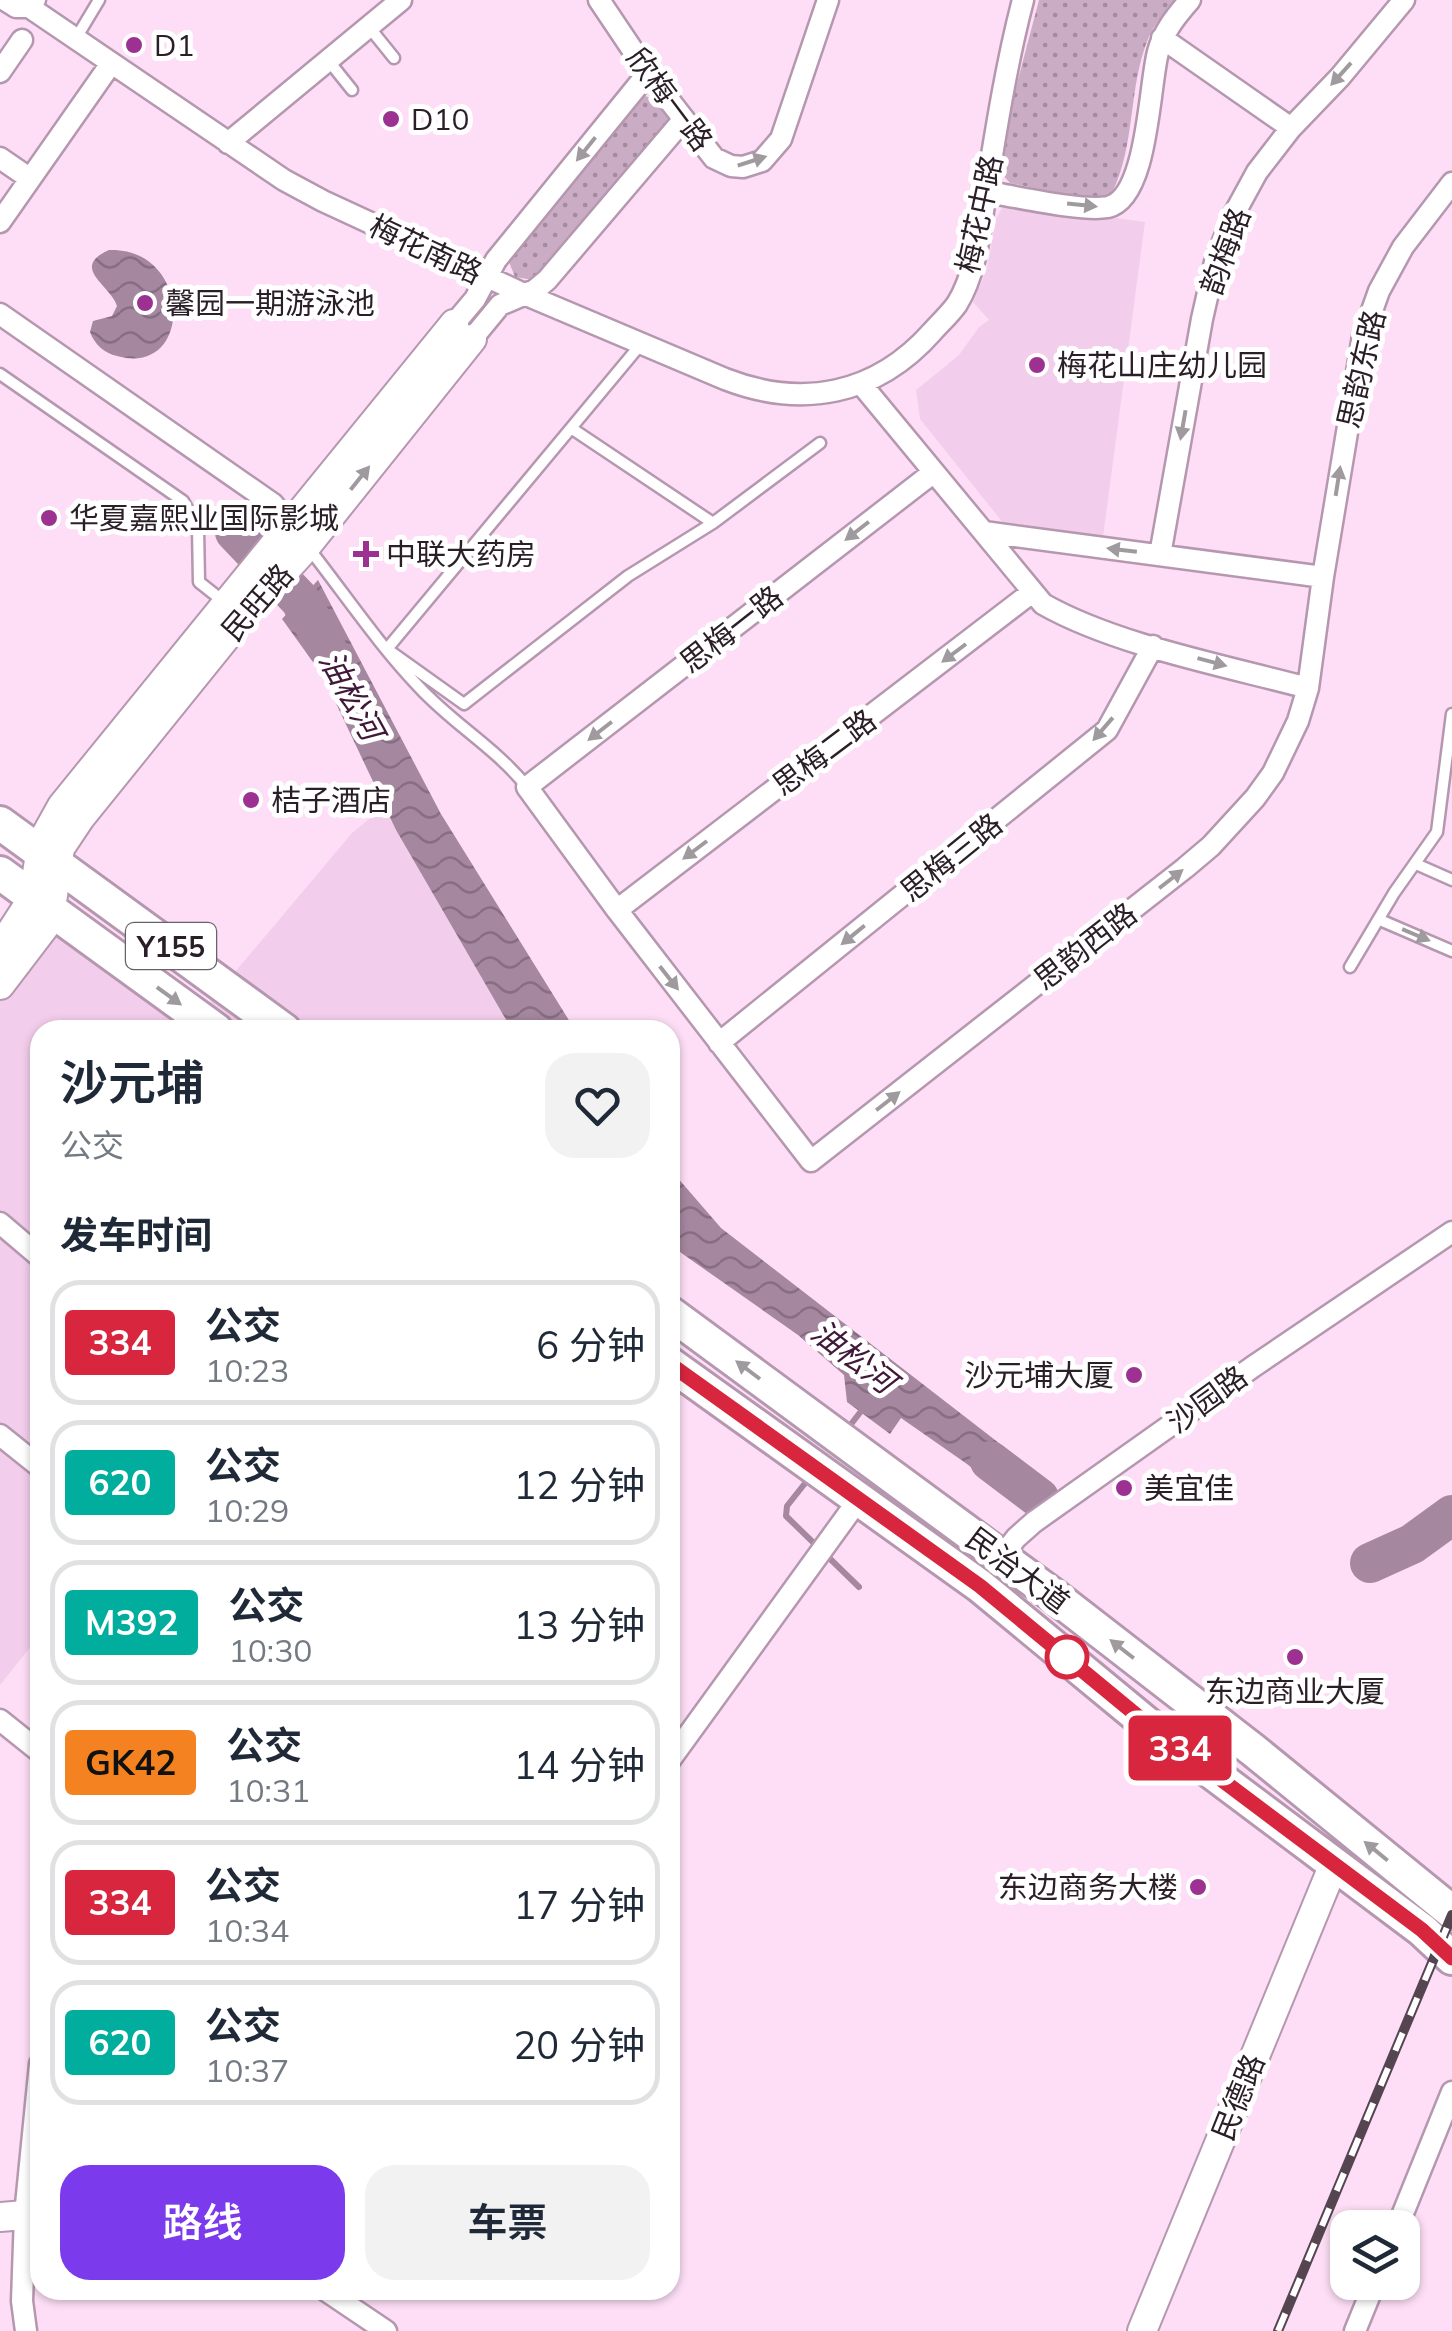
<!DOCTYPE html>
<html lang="zh">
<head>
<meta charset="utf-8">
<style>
  :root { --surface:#fff; --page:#f2f2f3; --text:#1f2937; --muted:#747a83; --line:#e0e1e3; --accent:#7c3aed }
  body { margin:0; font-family:Mulish,"Noto Sans SC",sans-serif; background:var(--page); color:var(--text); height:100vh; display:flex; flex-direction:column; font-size:38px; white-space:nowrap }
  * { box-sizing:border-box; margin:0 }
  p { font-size:32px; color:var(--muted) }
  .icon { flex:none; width:55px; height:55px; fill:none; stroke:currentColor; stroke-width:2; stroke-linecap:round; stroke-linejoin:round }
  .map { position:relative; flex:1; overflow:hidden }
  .drawer { position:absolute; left:30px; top:1020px; width:650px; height:1280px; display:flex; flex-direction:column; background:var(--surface); border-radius:30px; box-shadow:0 2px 8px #0004 }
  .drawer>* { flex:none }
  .badge { padding:0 20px; border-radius:8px; font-size:35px; line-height:65px }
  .fabs { position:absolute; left:1330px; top:2210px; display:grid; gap:20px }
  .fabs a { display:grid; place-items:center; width:90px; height:90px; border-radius:20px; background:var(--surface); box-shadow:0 2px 8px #0004; font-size:50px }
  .map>.badge { position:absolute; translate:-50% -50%; box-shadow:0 0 0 5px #fff }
  h2 { padding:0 30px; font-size:38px; line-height:90px }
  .round { display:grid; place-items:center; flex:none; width:105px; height:105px; border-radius:30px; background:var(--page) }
  .summary { display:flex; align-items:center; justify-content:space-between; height:170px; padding:0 30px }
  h1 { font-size:48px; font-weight:600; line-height:75px }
  .cta { display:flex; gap:20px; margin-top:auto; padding:20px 30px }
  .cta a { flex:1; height:115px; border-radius:30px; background:var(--accent); color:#fff; font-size:40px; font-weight:600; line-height:115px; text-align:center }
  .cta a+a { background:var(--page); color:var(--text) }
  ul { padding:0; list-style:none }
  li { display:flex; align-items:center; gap:30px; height:125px; margin:0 20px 15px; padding:0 10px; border:5px solid var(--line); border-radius:30px }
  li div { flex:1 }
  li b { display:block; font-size:38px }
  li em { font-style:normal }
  li .badge { min-width:110px; font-weight:700; text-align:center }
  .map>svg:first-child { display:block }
  .built { fill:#f3ceec }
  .grass { fill:url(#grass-dots) }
  .water { fill:url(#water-waves) }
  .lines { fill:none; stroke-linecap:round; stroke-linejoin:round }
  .stream { stroke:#a5879f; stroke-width:6 }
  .river { stroke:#a5879f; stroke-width:40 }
  .lane-casing { stroke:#b598af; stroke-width:15 }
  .street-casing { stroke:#b598af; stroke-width:25 }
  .secondary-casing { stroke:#b598af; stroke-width:32 }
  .primary-casing { stroke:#b598af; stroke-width:38 }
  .lane { stroke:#fff; stroke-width:10 }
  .street { stroke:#fff; stroke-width:20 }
  .secondary { stroke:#fff; stroke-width:28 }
  .primary { stroke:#fff; stroke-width:32 }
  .rail-casing { stroke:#554551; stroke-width:10 }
  .rail { stroke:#fff; stroke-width:6; stroke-dasharray:19; stroke-linecap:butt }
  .oneway { fill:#9f9a9e }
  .line-casing { stroke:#fff; stroke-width:22 }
  .line { stroke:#d7263d; stroke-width:15 }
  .poi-dot { fill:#9d3191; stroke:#fff; stroke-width:4 }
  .stop-dot { fill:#fff; stroke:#d7263d; stroke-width:5 }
  .labels { text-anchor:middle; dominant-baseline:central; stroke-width:10; stroke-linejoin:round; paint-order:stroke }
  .shield { fill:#fff; stroke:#6a6268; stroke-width:2.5 }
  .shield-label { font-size:28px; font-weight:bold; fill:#2a1e27 }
  .poi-label { font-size:30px; fill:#2a1e27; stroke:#fff; text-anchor:start }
  .street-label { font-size:30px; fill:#2a1e27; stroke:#fff }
  .water-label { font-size:32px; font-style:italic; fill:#40183a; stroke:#fff }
</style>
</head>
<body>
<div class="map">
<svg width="1452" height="2331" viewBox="0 0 1452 2331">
  <defs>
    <pattern id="grass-dots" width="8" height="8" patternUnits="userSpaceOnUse" patternTransform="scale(2.5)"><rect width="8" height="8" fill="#cbacc5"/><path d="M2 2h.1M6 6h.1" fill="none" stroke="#a58ba0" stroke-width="1.8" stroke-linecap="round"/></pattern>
    <pattern id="water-waves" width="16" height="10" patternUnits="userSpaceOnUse" patternTransform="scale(2.5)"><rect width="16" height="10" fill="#a5879f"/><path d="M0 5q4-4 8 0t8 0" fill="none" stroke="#876e82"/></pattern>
  </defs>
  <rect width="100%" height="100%" fill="#fddef6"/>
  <path class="built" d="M 1005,203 L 1145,222 L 1103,537 L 1004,524 L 920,419 L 916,390 L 959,355 L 979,327 L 989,320 L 973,302 L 987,269 L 996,219 Z
    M 385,806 L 396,830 L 512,1030 L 40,1030 L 40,1635 L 0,1685 L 0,997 L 57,921 L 187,1029 L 352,833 Z"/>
  <path class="grass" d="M 1039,0 L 1175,0 C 1165,13 1154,24 1148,39 C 1128,88 1136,144 1112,193 L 1093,200 L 1010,183 L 1000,172 L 1010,110 Z
    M 645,96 C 658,99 668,111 670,124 L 549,270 L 533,280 L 515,277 L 509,262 L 513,254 Z"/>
  <path class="water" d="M 109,250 C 193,247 194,378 117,356 C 104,353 95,345 90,332 L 93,321 L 112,316 L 117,306 C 111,285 69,268 109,250 Z
    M 318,580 L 441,814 L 575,1030 L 512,1030 L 396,830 L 323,676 L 282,619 Z
    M 670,1169 L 721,1228 L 1048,1481 L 1017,1506 L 967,1464 L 901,1418 L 890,1434 L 847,1402 L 844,1375 L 798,1335 L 670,1245 Z"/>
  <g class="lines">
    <path class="stream" d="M 845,1432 L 865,1406
      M 810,1477 L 787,1506 L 786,1516 L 859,1587"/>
    <path class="river" d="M 235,532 L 300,600 L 326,646
      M 990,1461 L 1039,1498
      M 1370,1563 L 1412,1544 L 1452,1515"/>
    <defs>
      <path id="lane" d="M 369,27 L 394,58
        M 75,40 L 99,0
        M 328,60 L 352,90
        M 641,344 L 387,649 L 464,704 L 628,576 L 713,523 L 820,443
        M 0,374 L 183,501 L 198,528 L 199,582 L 223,601
        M 571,428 L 713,523
        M 307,546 C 344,593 378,644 419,687 C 453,724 496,748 527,787
        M 1416,864 L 1452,880
        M 1380,920 L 1452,951
        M 1350,967 L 1394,893 L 1437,832 L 1452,714"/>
      <path id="street" d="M 5,0 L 16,7 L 29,7 L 27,0
        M 35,0 L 29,7 L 284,180 L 323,201 L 524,294 L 725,379 C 802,409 876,395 932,332 C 940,323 950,314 957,304 C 978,270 980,225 987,186 C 997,124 1007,61 1023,0
        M 599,0 L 648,73 L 714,158 L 731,166 L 743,167 L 762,161 L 781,139 L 828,0
        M 1162,38 L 1291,128
        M 0,72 L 22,40
        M 228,143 L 401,0
        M 0,158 L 29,178
        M 986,192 C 1015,196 1081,212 1108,207 C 1148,198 1149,86 1158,52 C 1163,32 1176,16 1190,0
        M 0,222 L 110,65
        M 0,314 L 273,504 L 298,535
        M 454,324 L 475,299 L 496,260 L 648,73
        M 472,339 L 500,305 L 535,290 L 547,280 L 684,119
        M 862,385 L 1043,604 C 1115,645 1226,666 1308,688
        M 934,472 L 527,787 L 617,910 L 811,1161 L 1185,868 L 1211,846 L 1255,798 L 1273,773 L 1298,721 L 1308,688 L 1323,577 L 1363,336 L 1379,291 L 1403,247 L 1452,183
        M 984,532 L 1323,577
        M 1160,555 L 1202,319 L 1215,262 L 1233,216 L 1257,172 L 1291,128 L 1340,77 L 1404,0
        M 617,910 L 1031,593
        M 719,1043 L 1107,730 L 1153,646
        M 0,1223 L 40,1257
        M 0,1435 L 40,1467
        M 996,1564 L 1016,1538 L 1034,1522 L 1254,1366 L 1452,1232
        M 0,1720 L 40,1752
        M 670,1760 L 859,1499
        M 1397,2228 L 1452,2092
        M 325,2290 L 386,2331
        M 26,2331 L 22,2301 L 25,2215 L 40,2064
        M 1355,2331 L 1375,2282"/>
      <path id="secondary" d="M 0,949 L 33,898 L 42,842 L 62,806 L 454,324
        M 0,985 L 45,926 L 52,902 L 60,848 L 80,818 L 243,616 L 300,554 L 472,339
        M 0,2217 L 25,2215
        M 1142,2331 L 1334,1864"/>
      <path id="primary" d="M 0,823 L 284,1030
        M 0,873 L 216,1030
        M 670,1313 L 1053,1595 L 1253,1750 L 1452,1912
        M 670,1364 L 980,1586 L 1146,1723 L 1422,1930 L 1452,1958"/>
    </defs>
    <use href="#lane" class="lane-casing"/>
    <use href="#street" class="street-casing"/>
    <use href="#secondary" class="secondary-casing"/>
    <use href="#primary" class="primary-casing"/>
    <use href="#lane" class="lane"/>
    <use href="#street" class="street"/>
    <use href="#secondary" class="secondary"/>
    <use href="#primary" class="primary"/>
    <defs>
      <path id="rail" d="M 1278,2331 L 1452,1915"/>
    </defs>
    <use href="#rail" class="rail-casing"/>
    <use href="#rail" class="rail"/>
  </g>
  <defs><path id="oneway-solid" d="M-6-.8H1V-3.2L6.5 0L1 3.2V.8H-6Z" transform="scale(2.5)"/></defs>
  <g class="oneway">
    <use href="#oneway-solid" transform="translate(1341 74) rotate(132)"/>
    <use href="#oneway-solid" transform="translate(586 149) rotate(129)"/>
    <use href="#oneway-solid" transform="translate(752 161) rotate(-18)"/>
    <use href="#oneway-solid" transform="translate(1082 205) rotate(6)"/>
    <use href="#oneway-solid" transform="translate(1183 425) rotate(100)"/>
    <use href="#oneway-solid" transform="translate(360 478) rotate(-51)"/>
    <use href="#oneway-solid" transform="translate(1338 481) rotate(-81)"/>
    <use href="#oneway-solid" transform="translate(857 531) rotate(142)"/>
    <use href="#oneway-solid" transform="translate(1122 550) rotate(-173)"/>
    <use href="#oneway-solid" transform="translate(954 653) rotate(143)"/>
    <use href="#oneway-solid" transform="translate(1212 662) rotate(15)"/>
    <use href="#oneway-solid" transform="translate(1103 729) rotate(131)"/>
    <use href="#oneway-solid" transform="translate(600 731) rotate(142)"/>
    <use href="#oneway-solid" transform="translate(695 850) rotate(143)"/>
    <use href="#oneway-solid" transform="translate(1171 879) rotate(-38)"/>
    <use href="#oneway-solid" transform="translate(853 935) rotate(141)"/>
    <use href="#oneway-solid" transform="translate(1416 935) rotate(23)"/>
    <use href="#oneway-solid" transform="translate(669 978) rotate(52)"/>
    <use href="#oneway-solid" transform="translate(169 996) rotate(36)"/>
    <use href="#oneway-solid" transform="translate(888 1101) rotate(-38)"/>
    <use href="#oneway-solid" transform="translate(748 1370) rotate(-143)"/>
    <use href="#oneway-solid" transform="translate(1122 1649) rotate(-142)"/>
    <use href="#oneway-solid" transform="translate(1376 1851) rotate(-141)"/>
  </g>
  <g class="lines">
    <defs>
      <path id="line" d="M 670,1364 L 980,1586 L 1146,1723 L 1422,1930 L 1452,1958"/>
    </defs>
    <use href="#line" class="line-casing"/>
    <use href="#line" class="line"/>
  </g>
  <g class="poi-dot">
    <circle cx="134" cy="45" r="10"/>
    <circle cx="391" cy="119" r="10"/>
    <circle cx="145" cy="303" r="10"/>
    <circle cx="1037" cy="365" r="10"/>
    <circle cx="49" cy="518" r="10"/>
    <path d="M361 539h10v10h10v10h-10v10h-10v-10h-10v-10h10z"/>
    <circle cx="251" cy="800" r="10"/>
    <circle cx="1134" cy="1375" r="10"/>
    <circle cx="1124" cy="1488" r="10"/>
    <circle cx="1295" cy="1657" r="10"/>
    <circle cx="1198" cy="1887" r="10"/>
  </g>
  <circle class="stop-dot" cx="1067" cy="1657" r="20"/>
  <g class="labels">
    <rect class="shield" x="126" y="923" width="90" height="46" rx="8"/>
    <g class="shield-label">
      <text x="171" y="946">Y155</text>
    </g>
    <g class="poi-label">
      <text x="154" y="45">D1</text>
      <text x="411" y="119">D10</text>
      <text x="165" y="303">馨园一期游泳池</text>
      <text x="1057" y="365">梅花山庄幼儿园</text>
      <text x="69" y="518">华夏嘉熙业国际影城</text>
      <text x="386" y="554">中联大药房</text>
      <text x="271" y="800">桔子酒店</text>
      <text x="1114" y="1375" text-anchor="end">沙元埔大厦</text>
      <text x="1144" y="1488">美宜佳</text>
      <text x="1295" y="1691" text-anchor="middle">东边商业大厦</text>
      <text x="1178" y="1887" text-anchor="end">东边商务大楼</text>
    </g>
    <g class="street-label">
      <text transform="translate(670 99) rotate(53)">欣梅一路</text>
      <text transform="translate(979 214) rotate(-78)">梅花中路</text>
      <text transform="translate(426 249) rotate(25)">梅花南路</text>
      <text transform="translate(1225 251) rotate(-70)">韵梅路</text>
      <text transform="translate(1361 369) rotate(-77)">思韵东路</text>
      <text transform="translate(257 602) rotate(-49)">民旺路</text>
      <text transform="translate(731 629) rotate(-38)">思梅一路</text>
      <text transform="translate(824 752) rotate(-37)">思梅二路</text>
      <text transform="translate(951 857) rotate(-39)">思梅三路</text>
      <text transform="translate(1085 946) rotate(-38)">思韵西路</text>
      <text transform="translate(1207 1399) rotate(-36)">沙园路</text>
      <text transform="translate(1018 1570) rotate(37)">民治大道</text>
      <text transform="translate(1238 2097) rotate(-68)">民德路</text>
    </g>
    <g class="water-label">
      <text transform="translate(352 695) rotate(61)">油松河</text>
      <text transform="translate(854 1356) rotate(38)">油松河</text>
    </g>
  </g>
</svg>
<div class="fabs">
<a><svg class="icon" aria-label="layers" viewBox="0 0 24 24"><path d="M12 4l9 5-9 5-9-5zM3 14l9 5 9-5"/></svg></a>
</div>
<b class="badge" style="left:1180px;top:1748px;background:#d7263d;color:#fff">334</b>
<section class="drawer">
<div class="summary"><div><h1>沙元埔</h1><p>公交</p></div><a class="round"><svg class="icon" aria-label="heart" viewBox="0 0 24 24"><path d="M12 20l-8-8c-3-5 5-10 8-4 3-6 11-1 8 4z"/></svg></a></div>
<h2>发车时间</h2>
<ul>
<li><span class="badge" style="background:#d7263d;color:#fff">334</span><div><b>公交</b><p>10:23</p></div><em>6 分钟</em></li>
<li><span class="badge" style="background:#01ad9c;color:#fff">620</span><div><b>公交</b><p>10:29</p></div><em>12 分钟</em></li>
<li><span class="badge" style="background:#01ad9c;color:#fff">M392</span><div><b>公交</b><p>10:30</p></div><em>13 分钟</em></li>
<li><span class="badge" style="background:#f58220;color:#111">GK42</span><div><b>公交</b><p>10:31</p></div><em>14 分钟</em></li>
<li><span class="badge" style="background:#d7263d;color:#fff">334</span><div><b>公交</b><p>10:34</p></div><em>17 分钟</em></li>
<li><span class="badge" style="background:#01ad9c;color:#fff">620</span><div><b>公交</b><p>10:37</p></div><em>20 分钟</em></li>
</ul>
<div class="cta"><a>路线</a><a>车票</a></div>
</section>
</div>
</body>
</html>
